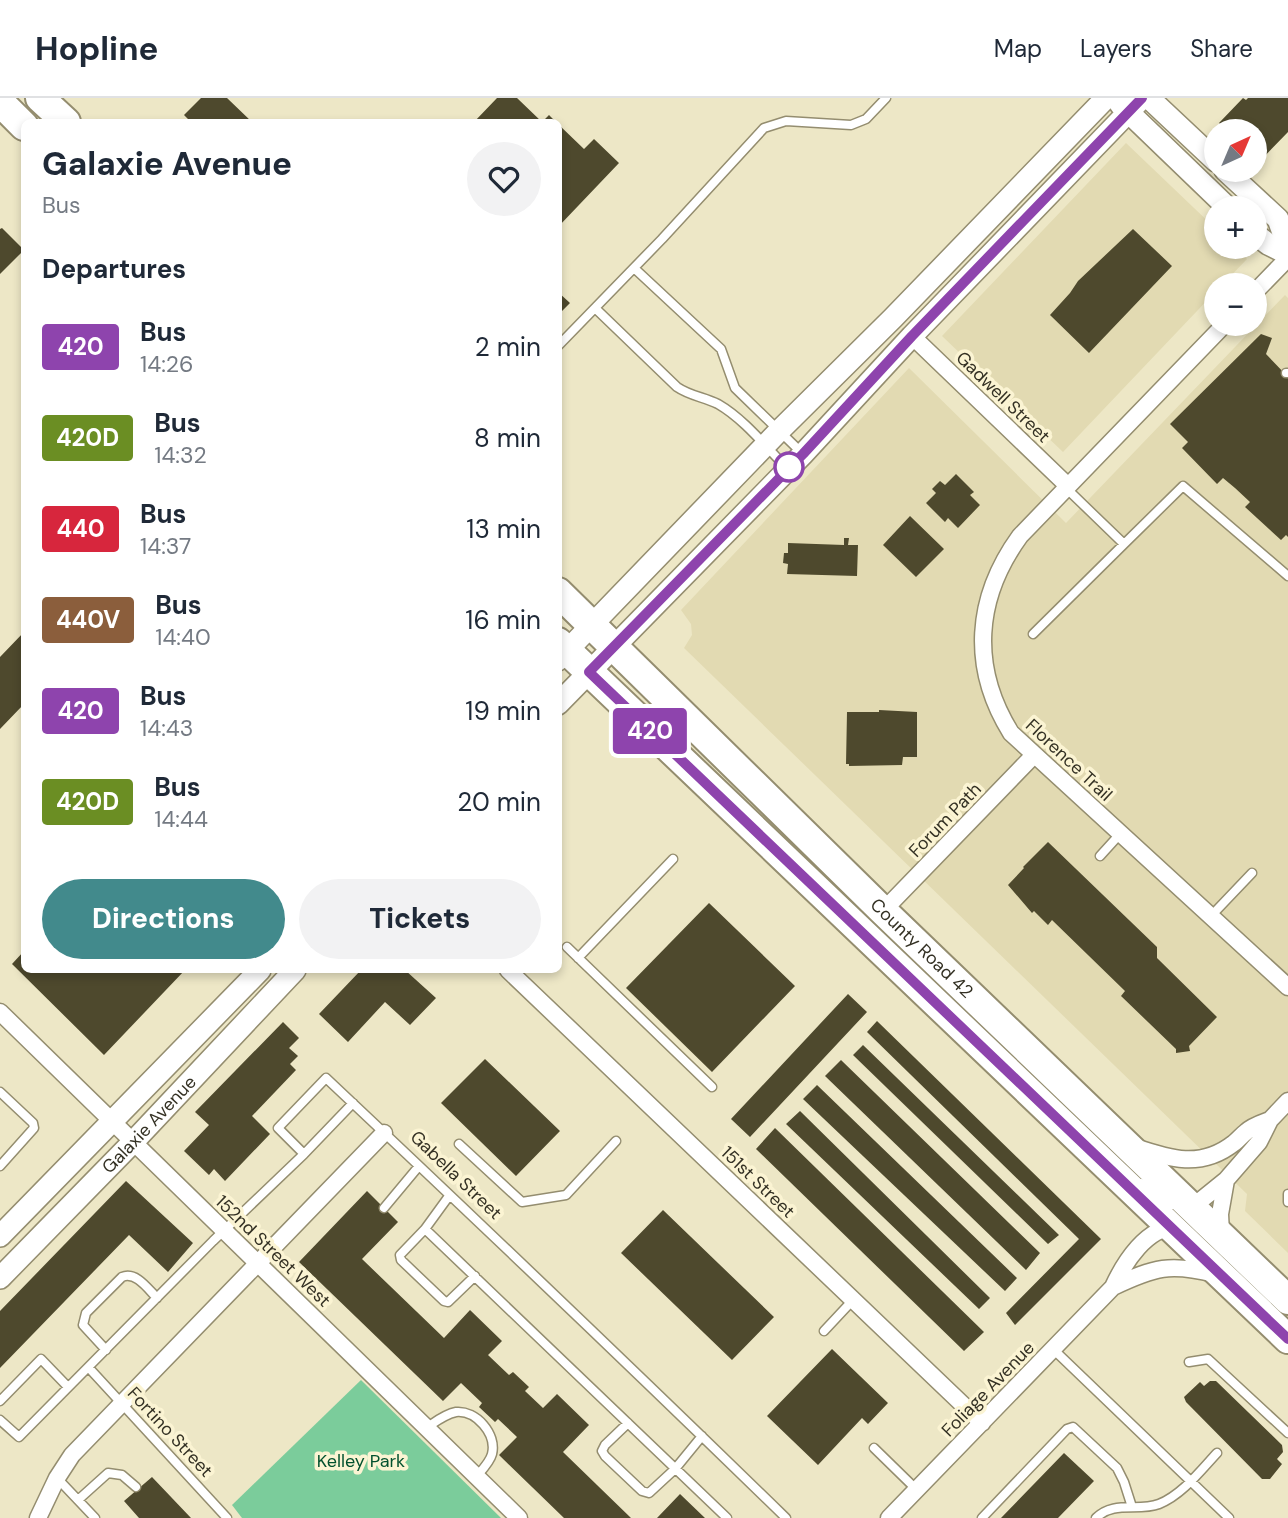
<!DOCTYPE html>
<html lang="en">
<head>
<meta charset="utf-8">
<style>
  :root { --surface:#fff; --page:#f2f2f3; --text:#1f2937; --muted:#747a83; --line:#e0e1e3; --accent:#428a8c }
  body { margin:0; font-family:"DM Sans",sans-serif; background:var(--page); color:var(--text); height:100vh; display:flex; flex-direction:column; font-size:26px; white-space:nowrap }
  * { box-sizing:border-box; margin:0 }
  p { font-size:23px; color:var(--muted) }
  .icon { flex:none; width:38px; height:38px; fill:none; stroke:currentColor; stroke-width:2; stroke-linecap:round; stroke-linejoin:round }
  .map { position:relative; flex:1; overflow:hidden }
  .sheet { position:absolute; left:21px; top:21px; width:541px; height:854px; display:flex; flex-direction:column; background:var(--surface); border-radius:10px; box-shadow:0 4px 10px #0003 }
  .sheet>* { flex:none }
  .badge { padding:0 14px; border-radius:5px; font-size:24px; line-height:46px }
  .needle { width:46px; rotate:44deg }
  .controls { position:absolute; left:1204px; top:21px; display:grid; gap:14px }
  .controls a { display:grid; place-items:center; width:63px; height:63px; border-radius:50%; background:var(--surface); box-shadow:0 4px 10px #0003; font-size:35px }
  .map>.badge { position:absolute; translate:-50% -50%; box-shadow:0 0 0 4px #fff }
  h2 { padding:0 21px; font-size:26px; line-height:63px }
  .round { display:grid; place-items:center; flex:none; width:74px; height:74px; border-radius:37px; background:var(--page) }
  .headline { display:flex; align-items:center; justify-content:space-between; height:119px; padding:0 21px }
  h1 { font-size:33px; font-weight:800; line-height:52px }
  .button { display:flex; gap:14px; margin-top:auto; padding:14px 21px }
  .button a { flex:1; height:80px; border-radius:42px; background:var(--accent); color:#fff; font-size:28px; font-weight:800; line-height:80px; text-align:center }
  .button a+a { background:var(--page); color:var(--text) }
  ul { padding:0; list-style:none }
  li { display:flex; align-items:center; gap:21px; height:91px; padding:0 21px }
  li div { flex:1 }
  li b { display:block; font-size:26px }
  li em { font-style:normal }
  li .badge { min-width:77px; font-weight:700; text-align:center }
  header { display:flex; align-items:center; gap:42px; box-sizing:border-box; height:98px; padding:0 35px; background:var(--surface); border-bottom:2px solid var(--line) }
  header strong { font-size:33px }
  nav { display:flex; gap:38px; margin-inline-start:auto; font-size:24px }
  .map>svg:first-child { display:block }
  .built { fill:#e2dab2 }
  .green { fill:#7bcc9b }
  .building { fill:#4e492d }
  .lines { fill:none; stroke-linecap:round; stroke-linejoin:round }
  .lane-casing { stroke:#948d6f; stroke-width:11 }
  .street-casing { stroke:#948d6f; stroke-width:19 }
  .secondary-casing { stroke:#948d6f; stroke-width:24 }
  .highway-casing { stroke:#948d6f; stroke-width:32 }
  .lane { stroke:#fff; stroke-width:8 }
  .street { stroke:#fff; stroke-width:16 }
  .secondary { stroke:#fff; stroke-width:21 }
  .highway { stroke:#fff; stroke-width:28 }
  .line-casing { stroke:#fff; stroke-width:16 }
  .line { stroke:#8e44ad; stroke-width:10 }
  .stop-dot { fill:#fff; stroke:#8e44ad; stroke-width:3.5 }
  .labels { text-anchor:middle; dominant-baseline:central; stroke-width:7; stroke-linejoin:round; paint-order:stroke }
  .street-label { font-size:18px; fill:#343124; stroke:#fbf4d3 }
  .park-label { font-size:18px; fill:#02512e; stroke:#fbf4d3 }
</style>
</head>
<body>
<header>
<strong>Hopline</strong>
<nav><a>Map</a><a>Layers</a><a>Share</a></nav>
</header>
<div class="map">
<svg width="1288" height="1420" viewBox="0 0 1288 1420">
  <rect width="100%" height="100%" fill="#ede7c6"/>
  <path class="built" d="M 1126,45 L 1216,131 L 1216,149 L 1235,149 L 1247,161 L 1222,187 L 1216,187 L 1216,193 L 1063,354 L 942,238 Z
    M 1285,197 L 1288,200 L 1288,1155 L 1245,1113 L 1247,1096 L 684,550 L 692,537 L 691,526 L 681,512 L 909,270 L 1066,425 Z"/>
  <path class="green" d="M 361,1282 L 501,1420 L 242,1420 L 232,1407 Z"/>
  <path class="building" d="M 201,0 L 227,0 L 252,24 L 191,24 L 184,17 Z
    M 497,0 L 517,0 L 542,24 L 549,17 L 556,24 L 474,24 Z
    M 1243,0 L 1246,2 L 1248,0 L 1288,0 L 1288,34 L 1259,64 L 1255,60 L 1255,33 L 1227,33 L 1219,25 Z
    M 558,26 L 584,51 L 594,41 L 619,65 L 558,129 Z
    M 2,130 L 24,152 L 0,176 L 0,131 Z
    M 1133,131 L 1172,168 L 1089,255 L 1050,217 L 1070,195 L 1078,183 Z
    M 558,194 L 570,205 L 558,217 Z
    M 1261,236 L 1272,240 L 1266,256 L 1288,279 L 1288,439 L 1286,437 L 1281,442 L 1245,409 L 1250,404 L 1235,390 L 1223,380 L 1217,386 L 1182,350 L 1188,344 L 1170,326 Z
    M 956,376 L 974,394 L 970,397 L 980,407 L 958,430 L 948,420 L 945,424 L 926,405 L 936,395 L 932,391 L 940,383 L 945,387 Z
    M 910,418 L 944,451 L 916,479 L 883,447 Z
    M 844,440 L 849,440 L 848,447 L 858,447 L 857,478 L 787,476 L 788,466 L 783,465 L 784,455 L 788,455 L 788,445 L 844,447 Z
    M 24,534 L 24,606 L 0,631 L 0,559 Z
    M 879,612 L 917,614 L 917,659 L 903,659 L 902,667 L 849,668 L 849,666 L 846,666 L 847,614 L 879,614 Z
    M 1048,744 L 1157,849 L 1157,860 L 1217,919 L 1189,948 L 1190,953 L 1176,955 L 1176,951 L 1121,898 L 1125,893 L 1052,822 L 1048,827 L 1034,813 L 1032,815 L 1008,787 L 1024,770 L 1023,769 Z
    M 709,805 L 795,888 L 712,974 L 626,890 Z
    M 24,853 L 24,872 L 185,872 L 104,957 L 12,866 Z
    M 361,872 L 405,872 L 436,900 L 410,927 L 385,904 L 348,944 L 319,916 Z
    M 848,896 L 867,914 L 750,1039 L 731,1021 Z
    M 877,923 L 1101,1141 L 1015,1227 L 1006,1215 L 1079,1141 L 867,934 Z
    M 283,924 L 299,940 L 289,950 L 298,958 L 290,966 L 296,972 L 252,1018 L 270,1036 L 225,1083 L 214,1071 L 209,1077 L 184,1053 L 209,1027 L 195,1014 Z
    M 863,947 L 1059,1137 L 1048,1146 L 853,957 Z
    M 485,961 L 560,1033 L 516,1078 L 441,1005 Z
    M 841,962 L 1040,1155 L 1026,1172 L 825,978 Z
    M 817,987 L 1017,1180 L 1005,1193 L 803,1001 Z
    M 800,1013 L 990,1200 L 979,1211 L 786,1026 Z
    M 775,1030 L 984,1234 L 964,1253 L 756,1051 Z
    M 126,1083 L 193,1145 L 168,1174 L 129,1137 L 0,1270 L 0,1213 Z
    M 367,1093 L 398,1124 L 362,1161 L 444,1240 L 470,1212 L 502,1243 L 488,1257 L 509,1277 L 513,1274 L 529,1289 L 525,1293 L 543,1310 L 557,1296 L 589,1327 L 563,1354 L 631,1420 L 564,1420 L 499,1357 L 517,1339 L 498,1321 L 495,1324 L 479,1309 L 482,1305 L 461,1285 L 443,1303 L 299,1164 Z
    M 663,1112 L 774,1219 L 732,1262 L 621,1155 Z
    M 832,1251 L 888,1305 L 868,1326 L 862,1320 L 818,1367 L 767,1318 Z
    M 1210,1283 L 1216,1283 L 1282,1347 L 1283,1354 L 1277,1361 L 1282,1366 L 1270,1381 L 1262,1381 L 1186,1304 L 1184,1299 L 1200,1284 L 1204,1288 Z
    M 1064,1355 L 1094,1383 L 1058,1420 L 1001,1420 Z
    M 152,1379 L 191,1420 L 139,1420 L 124,1403 Z
    M 680,1396 L 705,1420 L 657,1420 Z"/>
  <g class="lines">
    <defs>
      <path id="lane" d="M 634,170 L 721,251 L 735,290 L 801,354
        M 595,210 L 677,289 C 690,298 704,299 718,306 C 744,321 766,349 787,370
        M 558,248 L 662,141 L 764,30 L 786,23 L 851,27 L 866,21 L 886,0
        M 1286,275 L 1288,275
        M 1066,390 L 1124,446 L 1183,388 L 1288,478
        M 1033,536 L 1124,446
        M 1100,758 L 1120,736
        M 1211,818 L 1252,775
        M 567,849 L 712,989
        M 578,860 L 673,761
        M 0,994 L 33,1025 L 34,1030 L 0,1068
        M 353,1005 L 304,1056 L 278,1030 L 326,980 C 480,1125 634,1272 786,1420
        M 459,1046 L 522,1104 L 566,1097 L 616,1043
        M 1288,1096 L 1288,1104
        M 449,1098 L 425,1131 L 727,1420
        M 384,1110 L 419,1068
        M 425,1131 L 400,1157 L 401,1162 L 444,1203 L 448,1204 L 475,1178
        M 824,1233 L 853,1202
        M 1053,1251 L 1229,1420
        M 106,1252 L 83,1227 L 86,1215 L 122,1179 C 136,1173 148,1191 157,1200
        M 1189,1264 L 1208,1261 L 1288,1335
        M 89,1270 L 227,1420
        M 0,1303 L 41,1261 L 68,1289
        M 0,1322 L 19,1339 L 213,1143 L 304,1056
        M 628,1325 L 605,1347 L 602,1353 L 605,1358 L 642,1393 L 649,1395 L 675,1371 L 702,1338
        M 426,1330 C 435,1324 445,1316 456,1314 C 476,1312 497,1336 492,1356 C 490,1364 482,1372 476,1379
        M 874,1350 L 917,1392
        M 57,1380 L 95,1420
        M 78,1402 L 108,1375 L 122,1377 L 136,1389
        M 982,1420 L 1067,1331 L 1073,1329 L 1117,1370 L 1124,1384 L 1132,1409
        M 1096,1420 C 1114,1402 1138,1414 1159,1406 C 1182,1397 1201,1372 1217,1355"/>
      <path id="street" d="M 1255,194 L 1288,160
        M 1225,226 L 1020,438 C 975,500 970,569 1011,635 L 1288,889
        M 912,238 L 1068,388
        M 883,813 L 1034,657
        M 508,872 L 982,1325
        M 0,914 L 519,1420
        M 1135,1049 C 1170,1061 1201,1071 1234,1045 C 1238,1042 1242,1037 1246,1034 C 1252,1028 1262,1025 1270,1022
        M 1141,1089 L 1171,1103 L 1200,1103 L 1226,1082 L 1259,1044 L 1270,1022 L 1288,1003
        M 1221,1136 L 1220,1116 L 1226,1082
        M 1113,1189 C 1155,1169 1170,1165 1215,1176
        M 38,1420 L 57,1380 L 72,1357 L 384,1035
        M 889,1420 L 1113,1189 C 1124,1165 1147,1128 1177,1129"/>
      <g id="secondary">
        <path d="M 1149,0 L 1216,63"/>
        <path d="M 1120,6 L 1228,110"/>
        <path d="M 1225,72 L 1278,121 L 1288,149"/>
        <path d="M 1255,136 L 1268,146 L 1288,156"/>
        <path d="M 558,562 L 779,333 L 893,220 L 1106,0"/>
        <path d="M 558,606 L 803,356 L 912,238 L 1142,0"/>
        <path d="M 0,1138 L 260,872"/>
        <path id="s1" d="M 0,1180 L 134,1043 L 295,872"/>
      </g>
      <g id="highway">
        <path d="M 40,0 L 66,24"/>
        <path d="M 0,4 L 24,28"/>
        <path id="s2" d="M 558,494 L 883,813 L 1288,1202"/>
        <path d="M 558,544 L 1288,1241"/>
      </g>
    </defs>
    <use href="#lane" class="lane-casing"/>
    <use href="#street" class="street-casing"/>
    <use href="#secondary" class="secondary-casing"/>
    <use href="#highway" class="highway-casing"/>
    <use href="#lane" class="lane"/>
    <use href="#street" class="street"/>
    <use href="#secondary" class="secondary"/>
    <use href="#highway" class="highway"/>
  </g>
  <g class="lines">
    <defs>
      <path id="line" d="M 1142,0 L 912,238 L 803,356 L 589,574 L 1288,1241"/>
    </defs>
    <use href="#line" class="line-casing"/>
    <use href="#line" class="line"/>
  </g>
  <circle class="stop-dot" cx="789" cy="369" r="14"/>
  <g class="labels">
    <g class="street-label">
      <text transform="translate(1003 299) rotate(44)">Gadwell Street</text>
      <text transform="translate(1069 662) rotate(43)">Florence Trail</text>
      <text transform="translate(945 722) rotate(-46)">Forum Path</text>
      <text stroke="none"><textPath href="#s2" startOffset="509">County Road 42</textPath></text>
      <text stroke="none"><textPath href="#s1" startOffset="214">Galaxie Avenue</textPath></text>
      <text transform="translate(456 1077) rotate(44)">Gabella Street</text>
      <text transform="translate(758 1084) rotate(44)">151st Street</text>
      <text transform="translate(273 1153) rotate(44)">152nd Street West</text>
      <text transform="translate(988 1291) rotate(-46)">Foliage Avenue</text>
      <text transform="translate(170 1334) rotate(47)">Fortino Street</text>
    </g>
    <g class="park-label">
      <text x="361" y="1363">Kelley Park</text>
    </g>
  </g>
</svg>
<div class="controls">
<a><svg class="needle" viewBox="-14 -14 28 28"><path d="M0-13l5 13h-10z" fill="#e53935"/><path d="M0 13l5-13h-10z" fill="#747a83"/></svg></a>
<a>+</a>
<a>−</a>
</div>
<b class="badge" style="left:650px;top:633px;background:#8e44ad;color:#fff">420</b>
<section class="sheet">
<div class="headline"><div><h1>Galaxie Avenue</h1><p>Bus</p></div><a class="round"><svg class="icon" aria-label="heart" viewBox="0 0 24 24"><path d="M12 20l-8-8c-3-5 5-10 8-4 3-6 11-1 8 4z"/></svg></a></div>
<h2>Departures</h2>
<ul>
<li><span class="badge" style="background:#8e44ad;color:#fff">420</span><div><b>Bus</b><p>14:26</p></div><em>2 min</em></li>
<li><span class="badge" style="background:#6b8e23;color:#fff">420D</span><div><b>Bus</b><p>14:32</p></div><em>8 min</em></li>
<li><span class="badge" style="background:#d7263d;color:#fff">440</span><div><b>Bus</b><p>14:37</p></div><em>13 min</em></li>
<li><span class="badge" style="background:#8b5e3c;color:#fff">440V</span><div><b>Bus</b><p>14:40</p></div><em>16 min</em></li>
<li><span class="badge" style="background:#8e44ad;color:#fff">420</span><div><b>Bus</b><p>14:43</p></div><em>19 min</em></li>
<li><span class="badge" style="background:#6b8e23;color:#fff">420D</span><div><b>Bus</b><p>14:44</p></div><em>20 min</em></li>
</ul>
<div class="button"><a>Directions</a><a>Tickets</a></div>
</section>
</div>
</body>
</html>
